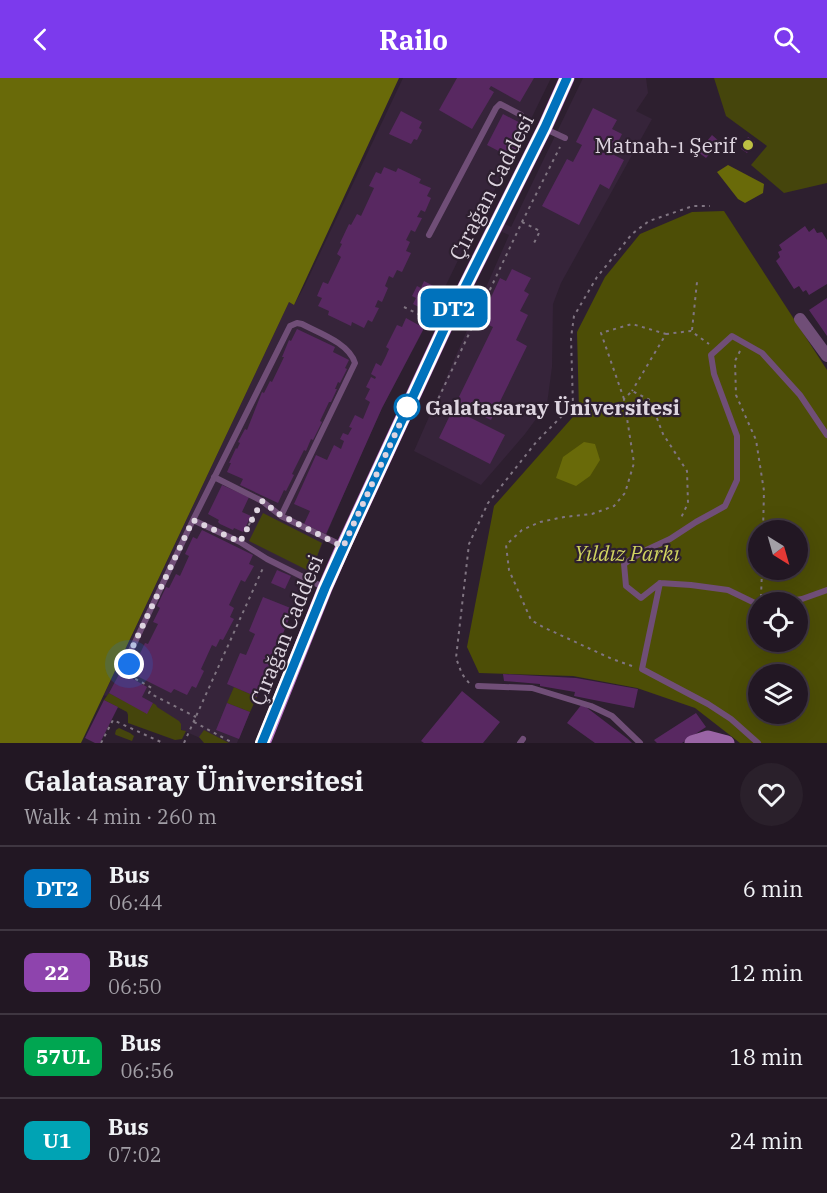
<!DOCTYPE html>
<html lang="en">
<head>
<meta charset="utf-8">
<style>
  :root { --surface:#221723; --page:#2a202b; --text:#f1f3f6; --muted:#a29fa6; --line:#3f3641; --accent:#7c3aed }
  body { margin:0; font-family:"IBM Plex Serif",serif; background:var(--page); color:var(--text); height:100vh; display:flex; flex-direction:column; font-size:22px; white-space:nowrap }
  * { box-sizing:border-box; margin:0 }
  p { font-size:20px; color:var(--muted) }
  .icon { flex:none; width:33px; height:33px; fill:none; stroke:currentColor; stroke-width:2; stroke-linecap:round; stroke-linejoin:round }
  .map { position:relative; height:665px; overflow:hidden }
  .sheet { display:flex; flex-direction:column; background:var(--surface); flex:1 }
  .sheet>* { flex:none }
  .badge { padding:0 12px; border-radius:9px; font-size:21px; line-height:39px }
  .needle { width:39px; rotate:143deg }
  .controls { position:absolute; left:748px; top:442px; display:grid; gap:12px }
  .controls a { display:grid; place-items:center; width:60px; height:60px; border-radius:50%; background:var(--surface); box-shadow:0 6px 24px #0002,0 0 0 2px var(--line); font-size:30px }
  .you { position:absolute; width:30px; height:30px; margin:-15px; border:4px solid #fff; border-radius:50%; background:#1a73e8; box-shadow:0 0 0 9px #1a73e833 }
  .map>.badge { position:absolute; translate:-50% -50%; box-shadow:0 0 0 3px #fff }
  .round { display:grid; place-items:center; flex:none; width:63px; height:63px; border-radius:32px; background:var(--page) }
  .head { display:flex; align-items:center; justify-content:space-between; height:102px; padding:0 24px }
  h1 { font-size:28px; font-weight:700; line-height:45px }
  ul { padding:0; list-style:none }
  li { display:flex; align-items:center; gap:18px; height:84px; padding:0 24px; border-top:2px solid var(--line) }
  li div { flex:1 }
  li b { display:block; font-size:22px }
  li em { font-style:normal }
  li .badge { min-width:66px; font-weight:700; text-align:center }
  header { display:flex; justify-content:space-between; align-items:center; height:78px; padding:0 24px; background:var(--accent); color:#fff; font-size:27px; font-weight:700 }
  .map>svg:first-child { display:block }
  .built { fill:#36243a }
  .green { fill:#45450c }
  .forest { fill:#4d4e06; fill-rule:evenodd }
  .water { fill:#696a09 }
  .building { fill:#582861 }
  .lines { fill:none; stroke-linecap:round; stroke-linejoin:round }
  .path { stroke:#807582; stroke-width:2; stroke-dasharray:3 4.5; stroke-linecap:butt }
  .lane { stroke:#704e77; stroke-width:6 }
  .street { stroke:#704e77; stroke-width:12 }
  .secondary { stroke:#9a64a5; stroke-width:15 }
  .primary { stroke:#bb75ca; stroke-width:15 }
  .line-casing { stroke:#fff; stroke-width:14 }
  .line { stroke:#0072bc; stroke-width:9 }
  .walk { stroke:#ded5e0; stroke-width:6; stroke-dasharray:0 10.8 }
  .poi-dot { fill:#bdbf43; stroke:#2d1f2f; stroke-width:2 }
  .stop-dot { fill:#fff; stroke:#0072bc; stroke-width:3 }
  .labels { text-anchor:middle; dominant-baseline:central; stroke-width:4.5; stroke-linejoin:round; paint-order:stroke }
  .poi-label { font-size:21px; fill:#ded5e0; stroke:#2d1f2f; text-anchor:end }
  .street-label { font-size:21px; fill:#ded5e0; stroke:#2d1f2f }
  .stop-label { font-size:21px; font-weight:bold; fill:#ded5e0; stroke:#2d1f2f; text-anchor:start }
  .park-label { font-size:21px; font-style:italic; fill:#cfd360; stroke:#2d1f2f }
</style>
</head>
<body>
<header><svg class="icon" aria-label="back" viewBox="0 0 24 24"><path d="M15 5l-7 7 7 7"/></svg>Railo<svg class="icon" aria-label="search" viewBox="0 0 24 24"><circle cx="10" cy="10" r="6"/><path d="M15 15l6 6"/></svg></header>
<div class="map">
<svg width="827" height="665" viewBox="0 0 827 665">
  <rect width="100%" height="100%" fill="#2d1f2f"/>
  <path class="built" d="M 403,0 L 551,0 L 512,80 L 482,135 L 511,149 L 583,0 L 646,0 L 648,15 L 636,33 L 652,41 L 561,205 L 553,226 L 552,289 L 547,326 L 525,356 L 481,407 L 414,373 L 509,157 L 477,143 L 432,236 L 382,330 L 353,394 L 309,498 L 293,531 L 237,665 L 211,665 L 104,617 L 289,224 L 294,227 L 304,209 Z"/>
  <path class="green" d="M 714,0 L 827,0 L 827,105 L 784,115 L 751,87 L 767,68 L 726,38 Z
    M 263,435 L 322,465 L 311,494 L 249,463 Z
    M 234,609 L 257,619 L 250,634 L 227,625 Z
    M 109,615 L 147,635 L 153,625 L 156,627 L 157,629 L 179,643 L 181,646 L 181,652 L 186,653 L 182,661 L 175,662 L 128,645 L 128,637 L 127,634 L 104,622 Z
    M 119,650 L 130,655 L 134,658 L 132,663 L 116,657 L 115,656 L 116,652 Z
    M 204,652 L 229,665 L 204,665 L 199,659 Z"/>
  <path class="forest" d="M 724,133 L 827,292 L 827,665 L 740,665 L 695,630 L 637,610 L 573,598 L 479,595 L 467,569 L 494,428 L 579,332 L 577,254 L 605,199 L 640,156 L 692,134 ZM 759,453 L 798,453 L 798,492 L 759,492 ZM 759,525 L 798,525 L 798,564 L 759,564 ZM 759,597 L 798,597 L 798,636 L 759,636 Z"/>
  <path class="water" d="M 0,0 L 399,0 L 294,227 L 289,224 L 81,665 L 0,665 Z
    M 728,87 L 764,106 L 763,115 L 745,125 L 738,121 L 717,94 Z
    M 584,364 L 595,366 L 600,382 L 590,398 L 576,408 L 556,400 L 563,379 Z"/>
  <path class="building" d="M 457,0 L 534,0 L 520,24 L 491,8 L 489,11 L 494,14 L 472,51 L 439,32 Z
    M 593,30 L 617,42 L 612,51 L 622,56 L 612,76 L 624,82 L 609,111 L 600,106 L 579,147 L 542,128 L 567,81 L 573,84 L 582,67 L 576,64 Z
    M 401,33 L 422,44 L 419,50 L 422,52 L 417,62 L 414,61 L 411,66 L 389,56 Z
    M 503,36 L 528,49 L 512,80 L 487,67 Z
    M 712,57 L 720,64 L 706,80 L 698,74 Z
    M 748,59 L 755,64 L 747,75 L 741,71 Z
    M 384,89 L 396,94 L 398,90 L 421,101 L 419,105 L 431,110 L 427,118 L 431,120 L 425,134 L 421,132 L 417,139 L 422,140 L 415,154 L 411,152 L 406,162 L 410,164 L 406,173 L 411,175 L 402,194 L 397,192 L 393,200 L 389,198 L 385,208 L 388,210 L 382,224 L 378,222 L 375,229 L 379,230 L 372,244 L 368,242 L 364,250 L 352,244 L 351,248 L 328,237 L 329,233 L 318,228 L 322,220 L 317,218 L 323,204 L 328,206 L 341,179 L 337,176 L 342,166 L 340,165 L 349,146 L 351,147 L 357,136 L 361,138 L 374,110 L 369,108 L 376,94 L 381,96 Z
    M 805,148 L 809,154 L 814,150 L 817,155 L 822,154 L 827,162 L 827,206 L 809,217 L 806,212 L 803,214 L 799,208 L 794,211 L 776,183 L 780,179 L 778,174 L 782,172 L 779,167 Z
    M 512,191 L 531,200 L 524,213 L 529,216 L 520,233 L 528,237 L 516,262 L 527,268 L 491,342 L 456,325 L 493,249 L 480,243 L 500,200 L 506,203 Z
    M 424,203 L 443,213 L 432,236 L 413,226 L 416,220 L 412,218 L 417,208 L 421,210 Z
    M 827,220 L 827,258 L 809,232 Z
    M 406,240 L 424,250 L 382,330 L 326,456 L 304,446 L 310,433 L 294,426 L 316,377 L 327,382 L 334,367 L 341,371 L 344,363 L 340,361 L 343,355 L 348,357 L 352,350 L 349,349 L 355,337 L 363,341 L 370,324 L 365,321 L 370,311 L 366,309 L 371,299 L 375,301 L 376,299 L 371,296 L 376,285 L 381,288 L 386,278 L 389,271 L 386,269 L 397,247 L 402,249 Z
    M 297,251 L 335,269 L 333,274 L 349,282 L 345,290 L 347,291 L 340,305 L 338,304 L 335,311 L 337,311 L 331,324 L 329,324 L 320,343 L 322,344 L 313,362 L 311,361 L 306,373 L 304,372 L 292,396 L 294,397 L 286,413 L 284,412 L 278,425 L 240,407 L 243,401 L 227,394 L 231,385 L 229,385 L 236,370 L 237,371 L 240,365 L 238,364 L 245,351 L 247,352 L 262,314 L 264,315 L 270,303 L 272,304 L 284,279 L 282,279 L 289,262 L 291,263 Z
    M 453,331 L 505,357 L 490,386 L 439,360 Z
    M 222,407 L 249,419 L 242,434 L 251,438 L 243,454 L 234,450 L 233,452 L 220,446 L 218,444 L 219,442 L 208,436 Z
    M 202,452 L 253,477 L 249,486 L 254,488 L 245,504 L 241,502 L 229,527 L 234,530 L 230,539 L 234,541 L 223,562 L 220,561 L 216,569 L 212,567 L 201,591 L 204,593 L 196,610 L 192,608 L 187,617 L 174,611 L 171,615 L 135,597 L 140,586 L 136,584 L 145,565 L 148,566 L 158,546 L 153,544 L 160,530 L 157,528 L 166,509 L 169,510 L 176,496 L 180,498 L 189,478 L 185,476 L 193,459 L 197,461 Z
    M 277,492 L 291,498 L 285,511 L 271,505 Z
    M 263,519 L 293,531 L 257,619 L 227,606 L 240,575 L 246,577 L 255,556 L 249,553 Z
    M 125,585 L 132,589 L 128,598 L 147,609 L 142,619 L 153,625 L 147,636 L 109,615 Z
    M 503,596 L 576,600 L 638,611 L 634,630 L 574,618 L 575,614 L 540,608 L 540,606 L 504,603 Z
    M 462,613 L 500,644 L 483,665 L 424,665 L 421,663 Z
    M 104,622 L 118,629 L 100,665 L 95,665 L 85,660 Z
    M 227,625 L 250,634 L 239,661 L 216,652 Z
    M 582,626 L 628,661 L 632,665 L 595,665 L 567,645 Z
    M 696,635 L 706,649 L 682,665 L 657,665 L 654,662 Z"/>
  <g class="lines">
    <path class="path" d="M 522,144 L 540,153 L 534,165
      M 404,229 L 434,244
      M 692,252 L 697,204
      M 666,256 L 691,253 L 709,266
      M 740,273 L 735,283 L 736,317 L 756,362 L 764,413 L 763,453
      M 624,321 L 601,255 L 632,246 L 666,256 L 632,313
      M 432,334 L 522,144 L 560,69
      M 245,454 L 258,430
      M 761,519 L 762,492
      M 632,588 L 612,581 L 543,549 L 531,542 L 509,492 L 506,467 L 522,452 L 540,444 L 564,439 L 592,436 L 614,428 L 625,415 L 634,385 L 624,321 L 632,313 L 650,322 L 663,356 L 687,393 L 688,425 L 680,442
      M 134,590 L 130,598 L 152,610 L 149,615 L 196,639
      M 469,605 L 462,596 L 456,580 L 469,466 L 488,425 L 537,363 L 573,327 L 571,260 L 574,238 L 597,199 L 632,156 L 649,143 L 693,128 L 710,128
      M 194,644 L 233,665
      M 101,665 L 113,642 L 163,665
      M 184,665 L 263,490"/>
    <path class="lane" d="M 552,54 L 565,60
      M 429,157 L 496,30 L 500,26 L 521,37
      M 214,399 L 262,423 L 281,438 L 343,468
      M 193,442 L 240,464 L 267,481 L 325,510
      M 660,505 L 642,591 L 708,626 L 731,641 L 758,665
      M 778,525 L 802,521 L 827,512
      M 759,527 L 728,512 L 691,507 L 660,505 L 641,520 L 626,508 L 624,486 L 642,474 L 670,461 L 696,444 L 725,428 L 737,402 L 737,358 L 714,296 L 711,277 L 732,258 L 762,275 L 800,317 L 827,357
      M 126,583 L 193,442 L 290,248 L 297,245 L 302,246 C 319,255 349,265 355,285 L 281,438
      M 478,608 L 532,610 L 591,628 L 612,638 L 640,665
      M 520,665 L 523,661"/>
    <path class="street" d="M 800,241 L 827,278"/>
    <path class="secondary" d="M 692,665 L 708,660 L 727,665"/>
    <path class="primary" d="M 263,665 L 325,510 L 343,469 L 445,249 L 545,49 L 567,0"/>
  </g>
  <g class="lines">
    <defs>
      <path id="line" d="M 262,665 L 325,510 L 353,448 L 445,249 L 545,49 L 567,0"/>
    </defs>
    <use href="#line" class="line-casing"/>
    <use href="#line" class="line"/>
    <path class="walk" d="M 129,586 L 126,583 L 193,442 L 240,464 L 262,423 L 279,436 L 343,469 L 410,324 L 407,329"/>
  </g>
  <circle class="poi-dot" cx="748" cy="67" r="6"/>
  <circle class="stop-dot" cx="407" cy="329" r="12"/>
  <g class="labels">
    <g class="poi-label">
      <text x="736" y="67">Matnah-ı Şerif</text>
    </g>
    <g class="street-label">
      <text transform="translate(491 109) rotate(-63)">Çırağan Caddesi</text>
      <text transform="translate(286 552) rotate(-68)">Çırağan Caddesi</text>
    </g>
    <g class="stop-label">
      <text x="425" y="329">Galatasaray Üniversitesi</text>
    </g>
    <g class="park-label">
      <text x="627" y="475">Yıldız Parkı</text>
    </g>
  </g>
</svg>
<div class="controls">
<a><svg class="needle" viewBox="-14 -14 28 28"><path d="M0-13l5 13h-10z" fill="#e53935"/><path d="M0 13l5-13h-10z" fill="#a29fa6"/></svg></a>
<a><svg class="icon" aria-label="locate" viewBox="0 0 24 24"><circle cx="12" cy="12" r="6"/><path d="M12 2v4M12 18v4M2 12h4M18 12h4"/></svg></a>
<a><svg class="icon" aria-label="layers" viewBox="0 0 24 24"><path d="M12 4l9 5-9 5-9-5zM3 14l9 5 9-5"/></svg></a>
</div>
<div class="you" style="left:129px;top:586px"></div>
<b class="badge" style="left:454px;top:230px;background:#0072bc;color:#fff">DT2</b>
</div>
<section class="sheet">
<div class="head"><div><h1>Galatasaray Üniversitesi</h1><p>Walk · 4 min · 260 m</p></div><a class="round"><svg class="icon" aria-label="heart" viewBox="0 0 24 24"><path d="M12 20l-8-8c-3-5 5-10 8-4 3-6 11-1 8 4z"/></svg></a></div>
<ul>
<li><span class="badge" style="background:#0072bc;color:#fff">DT2</span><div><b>Bus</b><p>06:44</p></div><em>6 min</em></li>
<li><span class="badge" style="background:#8e44ad;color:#fff">22</span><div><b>Bus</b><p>06:50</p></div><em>12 min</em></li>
<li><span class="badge" style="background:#00a651;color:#fff">57UL</span><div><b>Bus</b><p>06:56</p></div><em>18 min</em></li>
<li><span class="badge" style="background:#00a3b4;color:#fff">U1</span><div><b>Bus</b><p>07:02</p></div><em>24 min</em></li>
</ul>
</section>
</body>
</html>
